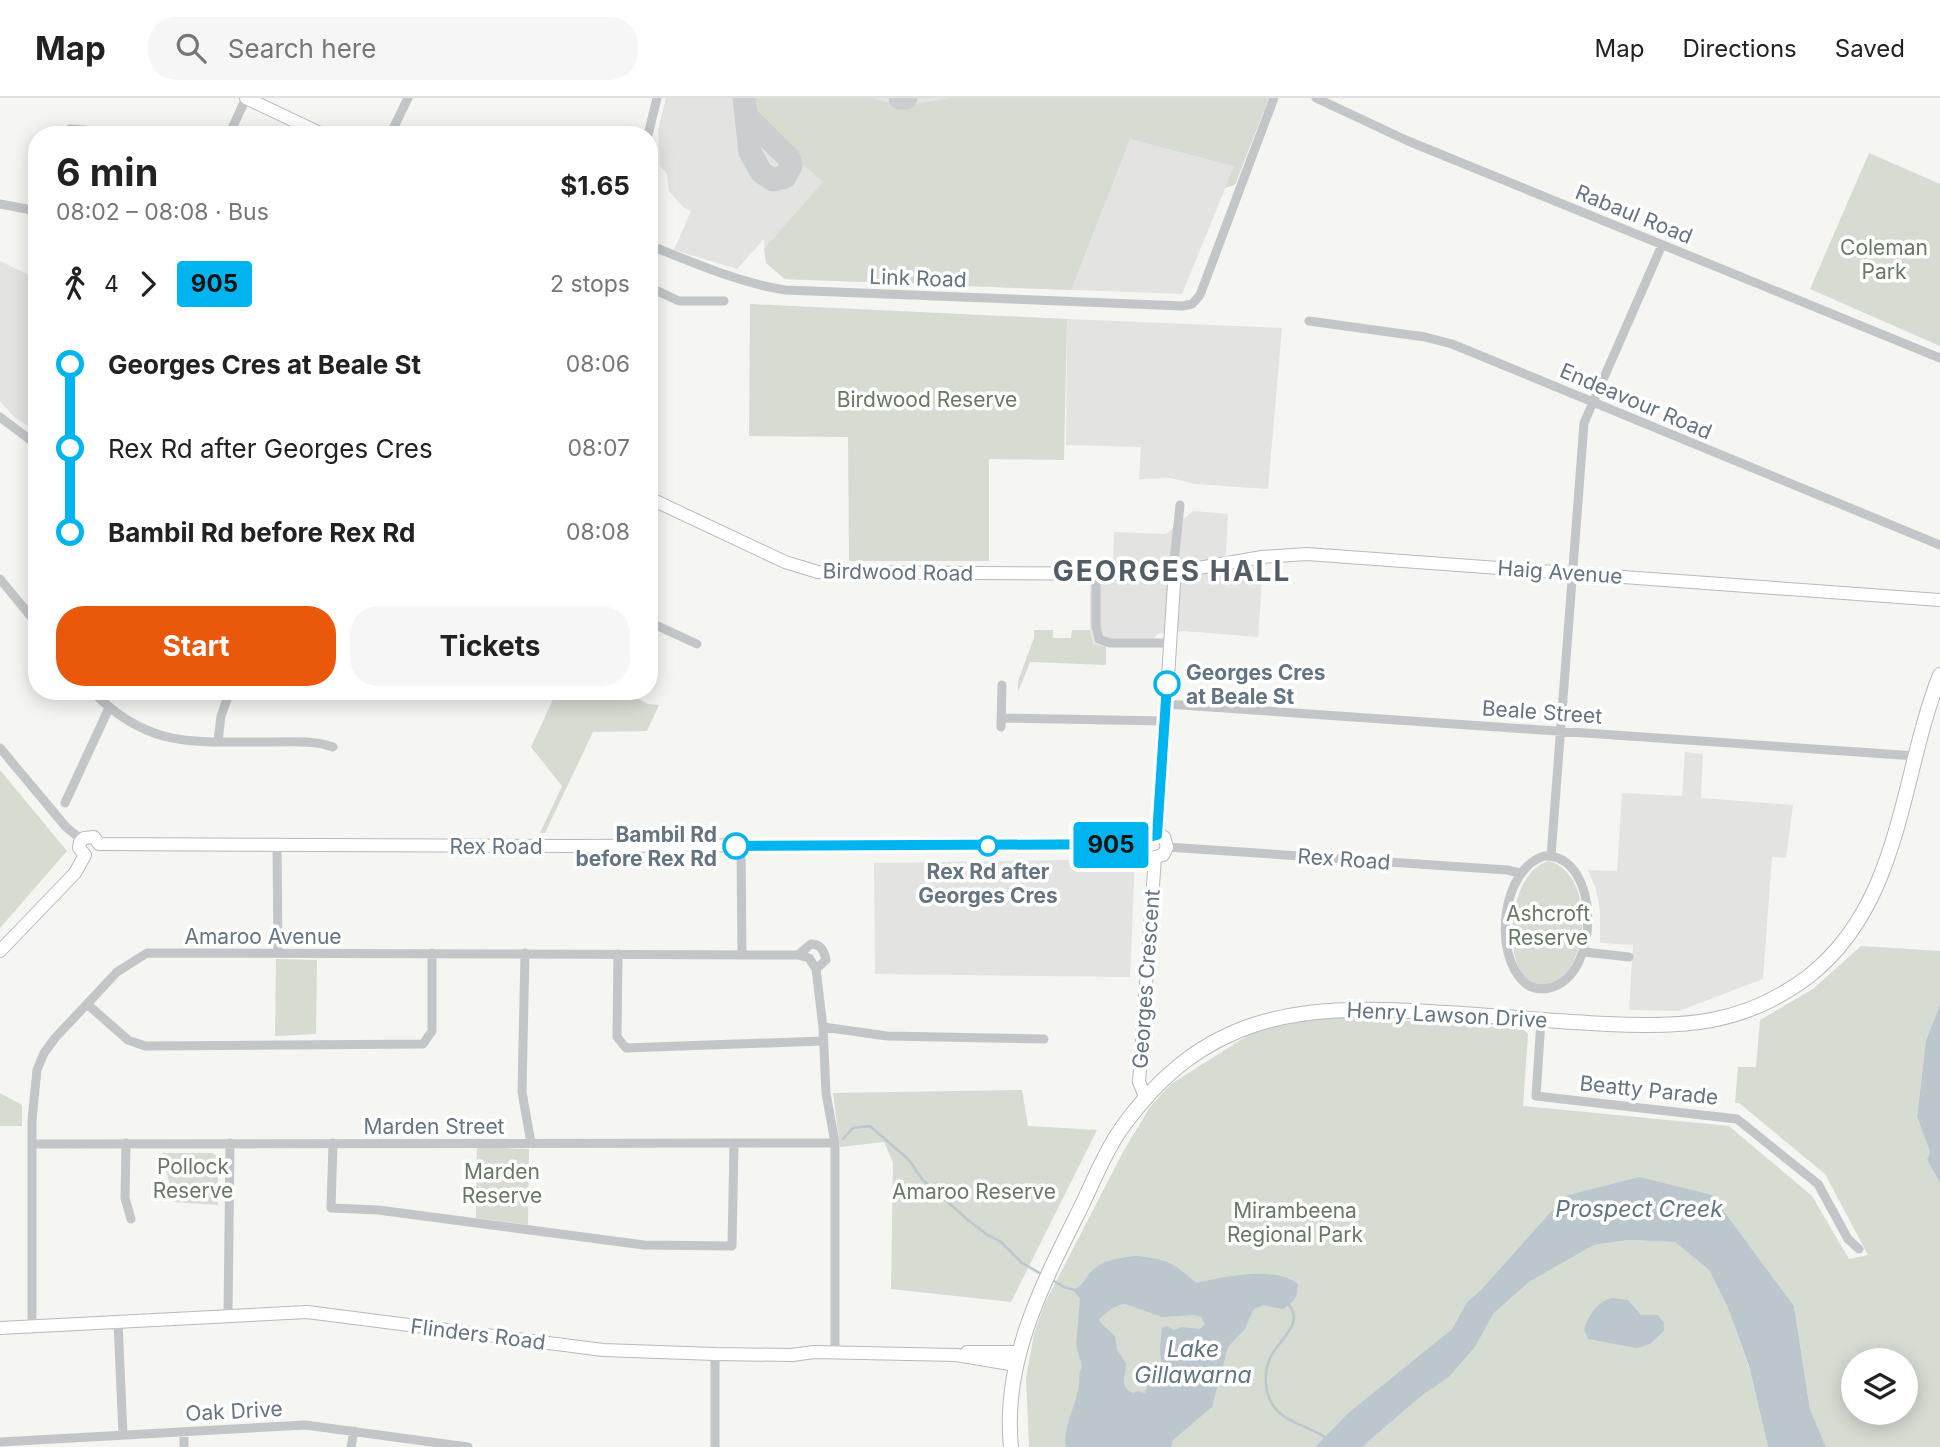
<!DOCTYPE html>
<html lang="en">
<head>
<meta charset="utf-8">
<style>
  :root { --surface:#fff; --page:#f6f6f6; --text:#222; --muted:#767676; --line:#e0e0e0; --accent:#ea580c }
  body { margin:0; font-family:Inter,sans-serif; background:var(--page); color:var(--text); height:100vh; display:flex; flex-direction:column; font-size:26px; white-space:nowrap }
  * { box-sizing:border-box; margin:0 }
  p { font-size:23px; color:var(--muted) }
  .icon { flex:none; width:38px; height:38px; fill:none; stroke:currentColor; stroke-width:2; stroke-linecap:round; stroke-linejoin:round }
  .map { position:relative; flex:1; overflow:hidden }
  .panel { position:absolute; left:28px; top:28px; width:630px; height:574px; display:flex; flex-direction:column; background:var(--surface); border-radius:28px; box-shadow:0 4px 18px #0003 }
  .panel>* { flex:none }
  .badge { padding:0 14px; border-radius:5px; font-size:24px; line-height:46px }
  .controls { position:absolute; left:1841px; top:1250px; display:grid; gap:14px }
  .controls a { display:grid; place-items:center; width:77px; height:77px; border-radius:50%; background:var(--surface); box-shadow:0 4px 18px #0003; font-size:35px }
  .map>.badge { position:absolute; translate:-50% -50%; box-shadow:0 0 0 4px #fff }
  .legs { display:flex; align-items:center; gap:10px; height:77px; padding:0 28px; font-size:23px }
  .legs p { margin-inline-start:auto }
  .summary { display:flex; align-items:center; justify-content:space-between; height:119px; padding:0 28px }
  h1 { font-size:38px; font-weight:700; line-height:52px }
  .button { display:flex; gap:14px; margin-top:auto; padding:14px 28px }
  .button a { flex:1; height:80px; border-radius:28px; background:var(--accent); color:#fff; font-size:28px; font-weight:700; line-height:80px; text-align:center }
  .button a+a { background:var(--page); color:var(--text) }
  ul { padding:0 28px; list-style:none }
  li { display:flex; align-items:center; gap:24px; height:84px; font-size:26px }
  li i { display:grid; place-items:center; width:10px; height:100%; margin:0 9px; background:currentColor }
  li i::after { content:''; width:18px; height:18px; margin:-9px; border:5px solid; border-radius:50%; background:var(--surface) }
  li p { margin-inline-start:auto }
  li:first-child i { background:linear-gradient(#0000 50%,currentColor 0) }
  li:last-child i { background:linear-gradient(currentColor 50%,#0000 0) }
  header { display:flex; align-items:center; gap:42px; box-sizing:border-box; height:98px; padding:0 35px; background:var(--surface); border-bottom:2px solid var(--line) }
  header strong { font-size:33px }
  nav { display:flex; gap:38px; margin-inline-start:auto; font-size:24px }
  .search { width:490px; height:63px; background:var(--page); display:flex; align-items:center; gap:18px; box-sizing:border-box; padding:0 24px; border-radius:28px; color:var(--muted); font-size:26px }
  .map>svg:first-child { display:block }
  .built { fill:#e3e4e2 }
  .green { fill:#d6dcd2; fill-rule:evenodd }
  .water { fill:#bbc7cc; fill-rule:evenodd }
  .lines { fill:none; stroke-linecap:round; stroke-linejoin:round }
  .stream { stroke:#bbc7cc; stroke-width:2.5 }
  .taxiway { stroke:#cacecf; stroke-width:23 }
  .secondary-casing { stroke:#b4babe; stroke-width:14 }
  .primary-casing { stroke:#b5b9bd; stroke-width:16 }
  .street { stroke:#c2c6c9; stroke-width:9 }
  .secondary { stroke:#fff; stroke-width:12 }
  .primary { stroke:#fff; stroke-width:14 }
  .line-1-casing { stroke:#fff; stroke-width:16 }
  .line-1 { stroke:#00b5ef; stroke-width:10 }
  .stop-1-dot { fill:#fff; stroke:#00b5ef; stroke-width:3.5 }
  .labels { text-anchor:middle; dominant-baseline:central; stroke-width:7; stroke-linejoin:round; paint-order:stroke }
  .street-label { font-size:21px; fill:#637583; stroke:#fff }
  .park-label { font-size:21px; fill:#677a62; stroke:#fff }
  .stop-label { font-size:21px; font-weight:bold; fill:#637583; stroke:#fff; text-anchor:start }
  .water-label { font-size:23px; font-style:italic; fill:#5e7781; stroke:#fff }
  .district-label { font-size:28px; font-weight:bold; letter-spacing:2px; fill:#515e68; stroke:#fff }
</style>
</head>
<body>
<header>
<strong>Map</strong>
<div class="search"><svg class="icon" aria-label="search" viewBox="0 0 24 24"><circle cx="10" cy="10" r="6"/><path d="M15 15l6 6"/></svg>Search here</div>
<nav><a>Map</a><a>Directions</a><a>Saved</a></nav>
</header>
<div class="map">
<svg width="1940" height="1349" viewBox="0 0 1940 1349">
  <rect width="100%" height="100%" fill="#f5f5f1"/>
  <path class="built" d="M 666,0 L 1267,0 L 1254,20 L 1182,196 L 785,181 L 766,165 L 764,141 L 737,171 L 674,152 L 691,113 L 683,109 L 669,93 L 667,76 L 660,68 L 658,32 Z
    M 0,163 L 37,181 L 37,334 L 14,319 L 0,303 Z
    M 1067,221 L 1282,230 L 1268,391 L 1195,386 L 1171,380 L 1139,381 L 1141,349 L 1066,347 Z
    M 1193,413 L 1228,416 L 1225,472 L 1263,468 L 1258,539 L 1184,533 L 1159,535 L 1154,540 L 1154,549 L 1100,549 L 1093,547 L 1090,532 L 1090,481 L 1113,464 L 1114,434 L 1166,436 Z
    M 1685,654 L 1703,656 L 1701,700 L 1793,707 L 1786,760 L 1772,759 L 1763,881 L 1679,913 L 1629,912 L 1633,847 L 1600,845 L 1600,812 L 1596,791 L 1588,772 L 1617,773 L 1622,695 L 1682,698 Z
    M 1135,761 L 1130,879 L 875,876 L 874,765 Z"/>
  <path class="green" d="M 748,0 L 871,0 L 902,8 L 950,0 L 1269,0 L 1235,87 L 1225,90 L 1234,68 L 1130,41 L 1071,192 L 785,181 L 766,165 L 764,151 L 823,84 L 755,25 L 749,11 Z
    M 1869,55 L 1940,86 L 1940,248 L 1810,191 Z
    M 750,206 L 1067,221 L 1064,362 L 989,361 L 989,463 L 849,463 L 848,339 L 749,338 Z
    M 1034,532 L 1053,532 L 1053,540 L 1071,540 L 1072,532 L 1090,532 L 1093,547 L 1106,549 L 1106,567 L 1030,564 L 1018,594 L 1018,583 L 1034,540 Z
    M 557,593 L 622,593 L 648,606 L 659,607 L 647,633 L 593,634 L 545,735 L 540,735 L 562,688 L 531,649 Z
    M 0,672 L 67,753 L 0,830 Z
    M 1549,763 C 1601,778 1588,891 1539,888 C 1501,885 1503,775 1549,763 Z
    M 1861,848 L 1940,853 L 1940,907 L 1926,942 L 1917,1019 L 1930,1054 L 1927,1062 L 1940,1085 L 1940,1349 L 1826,1349 L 1810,1311 L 1794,1208 L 1712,1097 L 1482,1191 L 1467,1204 L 1452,1231 L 1348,1315 L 1315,1349 L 1029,1349 L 1026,1280 L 1034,1236 L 1045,1205 L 1123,1054 L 1150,1009 L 1171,986 L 1255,933 L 1314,919 L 1353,919 L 1523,931 L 1528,936 L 1523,1008 L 1729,1028 L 1812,1098 L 1849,1161 L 1868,1157 L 1825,1076 L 1739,1005 L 1735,1005 L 1738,969 L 1756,969 L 1760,922 L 1813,891 ZM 1853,1262 L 1906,1262 L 1906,1314 L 1853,1314 Z
    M 276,861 L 317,862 L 316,936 L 275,938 Z
    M 1022,992 L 1028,1028 L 1097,1032 L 1011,1204 L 891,1191 L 893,1064 L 884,1044 L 840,1049 L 833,995 Z
    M 0,995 L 22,1007 L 22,1028 L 0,1028 Z
    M 477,1049 L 529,1051 L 528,1127 L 476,1120 Z
    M 212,1055 L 217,1058 L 218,1064 L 218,1107 L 174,1104 L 162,1055 Z
    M 1628,1142 L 1675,1144 L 1709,1172 L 1728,1210 L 1749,1269 L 1768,1349 L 1362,1349 L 1420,1299 L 1449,1279 L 1475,1249 L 1494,1215 L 1529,1184 L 1594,1147 Z"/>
  <path class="water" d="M 1940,907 L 1940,1085 L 1927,1062 L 1930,1054 L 1917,1019 L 1926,942 Z
    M 1639,1079 L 1712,1097 L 1794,1208 L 1810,1311 L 1826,1349 L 1768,1349 L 1749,1268 L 1728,1210 L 1709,1172 L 1675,1144 L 1628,1142 L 1594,1147 L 1529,1184 L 1494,1215 L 1475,1249 L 1449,1279 L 1420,1299 L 1362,1349 L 1315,1349 L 1348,1315 L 1452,1231 L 1467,1204 L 1482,1191 L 1565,1098 Z
    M 1137,1158 C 1167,1161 1174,1165 1196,1185 C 1223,1179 1275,1167 1298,1186 C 1298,1199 1294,1204 1283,1211 L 1263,1207 L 1253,1212 L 1245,1231 L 1228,1249 L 1212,1309 L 1173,1342 L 1171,1349 L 1066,1349 C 1062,1332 1077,1305 1079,1286 C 1080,1279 1078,1276 1082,1269 L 1076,1247 L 1080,1201 L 1073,1192 C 1083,1187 1083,1184 1089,1176 C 1102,1161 1119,1160 1137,1158 ZM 1125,1206 L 1162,1219 L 1194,1217 L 1201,1219 L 1205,1226 L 1200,1231 L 1182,1229 L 1174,1232 L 1167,1228 L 1162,1230 L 1160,1251 L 1162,1276 L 1151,1279 L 1145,1295 L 1137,1293 L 1133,1295 C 1118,1287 1126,1280 1126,1266 L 1117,1251 L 1115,1238 L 1100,1224 L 1099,1221 C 1106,1215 1116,1206 1125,1206 Z
    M 1613,1200 L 1628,1202 L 1641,1217 L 1658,1217 L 1664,1225 L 1664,1233 L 1650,1246 L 1637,1250 L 1588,1241 L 1584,1232 C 1588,1218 1598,1202 1613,1200 Z"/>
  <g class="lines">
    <path class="stream" d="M 843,1041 L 853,1030 L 870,1028 L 909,1062 L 922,1081 L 968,1122 L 986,1136 L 1001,1144 L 1022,1165 L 1043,1177
      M 1052,1182 L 1064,1189 L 1075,1192
      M 1289,1207 C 1304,1226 1280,1241 1271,1258 C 1263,1274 1264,1296 1275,1310 C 1285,1324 1311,1329 1326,1340"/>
    <path class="taxiway" d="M 744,0 L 750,54 L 761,74 L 773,82 L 785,79 L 791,68 L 789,60 L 746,18
      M 900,0 L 906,0"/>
    <defs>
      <path id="secondary" d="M 246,0 L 324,37
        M 649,400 L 785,464 L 818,474 L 1151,476 L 1163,473
        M 1163,473 L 1167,466 L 1174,464 L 1179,467 L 1181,473
        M 1181,473 L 1262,459 L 1307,456 L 1940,502
        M 1158,737 L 1174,485
        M 99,746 L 566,748 L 1144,746
        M 85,757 L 79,750 L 80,744 L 84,740 L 94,739 L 99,746
        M 1155,759 L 1163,757 L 1167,749 L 1164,739 L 1158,737
        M 0,853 L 75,775 L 85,757
        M 1146,1001 L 1139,984 L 1155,759
        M 0,1230 L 307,1214 L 603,1252 L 715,1256 L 792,1257 L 814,1254 L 956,1257 L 1016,1267
        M 967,1254 L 1020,1254"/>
      <path id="primary" d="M 1011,1349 C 1002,1264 1042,1187 1079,1113 C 1092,1087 1104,1055 1121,1031 C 1204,915 1297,906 1429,914 C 1488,917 1547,923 1607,926 C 1683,930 1745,927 1809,878 C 1902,805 1900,679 1940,577"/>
    </defs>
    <use href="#secondary" class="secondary-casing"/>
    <use href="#primary" class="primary-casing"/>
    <path class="street" d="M 1316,0 L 1408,43 L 1940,260
      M 70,31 L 85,32 L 100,37
      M 229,37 L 246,0
      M 390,37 L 408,0
      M 648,37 L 657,0
      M 0,106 L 37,113
      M 649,147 C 692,164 739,185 785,192 L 1183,208 L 1192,206 L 1200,197 L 1274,0
      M 649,189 L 679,203 L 724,203
      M 1309,223 L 1425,239 L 1452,246 L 1940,447
      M 0,319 L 37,347
      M 1174,464 L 1180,407
      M 1096,476 L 1096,528 L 1099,541 L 1110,545 L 1170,545
      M 0,481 L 37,526
      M 649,524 L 697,546
      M 92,593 C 150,653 197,643 274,644 C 293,644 314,642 333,649
      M 1166,606 L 1916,658
      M 1002,620 L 1164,623
      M 1001,629 L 1002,587
      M 218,643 L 221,618 L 230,593
      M 0,650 L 66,729 L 82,742
      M 65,705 L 109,610
      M 277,748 L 278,855
      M 741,748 L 742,857
      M 1167,749 L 1507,772 L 1520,775
      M 1544,758 C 1601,755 1602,879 1549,890 C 1539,892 1531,891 1524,884 C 1493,856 1501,772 1544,758 Z
      M 1551,758 L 1584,325 L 1662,147
      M 1584,854 L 1629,859
      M 525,855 L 522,994 L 531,1045
      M 618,856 L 617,939 L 626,950 L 823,943
      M 798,857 L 811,846 C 821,846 824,853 826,862 L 816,871
      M 87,906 L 128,942 L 145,948 L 423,946 L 432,933 L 432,855
      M 1541,922 L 1536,998 L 1737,1021 L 1818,1086 L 1848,1141 L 1859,1151
      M 823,929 L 887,938 L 1044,941
      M 126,1045 L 125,1100 L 131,1121
      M 333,1045 L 331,1110 L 378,1112 L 644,1147 L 732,1148 L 734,1045
      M 32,1046 L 835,1045
      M 228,1218 L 230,1045
      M 118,1224 L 123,1336
      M 32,1228 L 32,1022 L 37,972 L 44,955 L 55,940 L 117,874 L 147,855 L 798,857 L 809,860 L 816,871 L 823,929 L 826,995 L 835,1045 L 835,1255
      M 715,1256 L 715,1349
      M 184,1334 L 184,1349
      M 0,1344 L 305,1327 L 468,1349
      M 351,1349 L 354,1333"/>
    <use href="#secondary" class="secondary"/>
    <use href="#primary" class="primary"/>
  </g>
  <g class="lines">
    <defs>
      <path id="line-1" d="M 736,748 L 1144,746 L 1149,739 L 1157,737 L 1167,586"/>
    </defs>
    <use href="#line-1" class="line-1-casing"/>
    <use href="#line-1" class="line-1"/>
  </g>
  <g class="stop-1-dot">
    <circle cx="1167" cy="586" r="12"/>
    <circle cx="736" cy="748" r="12"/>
    <circle cx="988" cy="748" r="9"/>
  </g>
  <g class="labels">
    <g class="street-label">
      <text transform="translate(1634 116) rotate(22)">Rabaul Road</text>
      <text transform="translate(918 180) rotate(2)">Link Road</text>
      <text transform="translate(1636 303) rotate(23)">Endeavour Road</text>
      <text transform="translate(898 474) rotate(1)">Birdwood Road</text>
      <text transform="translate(1560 474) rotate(4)">Haig Avenue</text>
      <text transform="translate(1542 614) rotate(4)">Beale Street</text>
      <text x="496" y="748">Rex Road</text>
      <text transform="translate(1344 761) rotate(4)">Rex Road</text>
      <text x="263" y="838">Amaroo Avenue</text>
      <text transform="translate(1146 881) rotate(-86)">Georges Crescent</text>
      <text transform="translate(1447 917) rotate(3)">Henry Lawson Drive</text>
      <text transform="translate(1649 992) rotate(6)">Beatty Parade</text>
      <text x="434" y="1028">Marden Street</text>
      <text transform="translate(478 1236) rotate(7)">Flinders Road</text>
      <text transform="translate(234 1313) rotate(-3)">Oak Drive</text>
    </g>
    <g class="park-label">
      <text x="1884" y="149">Coleman<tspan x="1884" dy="24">Park</tspan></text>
      <text x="927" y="301">Birdwood Reserve</text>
      <text x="1548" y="815">Ashcroft<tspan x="1548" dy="24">Reserve</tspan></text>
      <text x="193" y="1068">Pollock<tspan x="193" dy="24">Reserve</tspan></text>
      <text x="502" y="1073">Marden<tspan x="502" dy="24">Reserve</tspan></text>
      <text x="974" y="1093">Amaroo Reserve</text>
      <text x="1295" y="1112">Mirambeena<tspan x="1295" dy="24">Regional Park</tspan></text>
    </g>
    <g class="stop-label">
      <text x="1186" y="574">Georges Cres<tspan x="1186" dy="24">at Beale St</tspan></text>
      <text x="717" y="736" text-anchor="end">Bambil Rd<tspan x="717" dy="24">before Rex Rd</tspan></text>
      <text x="988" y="773" text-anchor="middle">Rex Rd after<tspan x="988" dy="24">Georges Cres</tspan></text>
    </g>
    <g class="water-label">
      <text x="1639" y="1111">Prospect Creek</text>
      <text x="1193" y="1251">Lake<tspan x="1193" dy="26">Gillawarna</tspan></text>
    </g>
    <g class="district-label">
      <text x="1172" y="473">GEORGES HALL</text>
    </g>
  </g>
</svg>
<div class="controls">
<a><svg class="icon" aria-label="layers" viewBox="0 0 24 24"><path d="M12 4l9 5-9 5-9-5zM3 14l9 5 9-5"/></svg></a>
</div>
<b class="badge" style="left:1111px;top:747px;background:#00b5ef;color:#111">905</b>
<section class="panel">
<div class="summary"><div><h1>6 min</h1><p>08:02 – 08:08 · Bus</p></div><b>$1.65</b></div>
<div class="legs"><svg class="icon" aria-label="walk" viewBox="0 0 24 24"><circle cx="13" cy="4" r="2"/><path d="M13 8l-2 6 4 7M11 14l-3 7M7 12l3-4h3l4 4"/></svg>4<svg class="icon" aria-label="forward" viewBox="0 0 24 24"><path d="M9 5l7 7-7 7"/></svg><b class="badge" style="background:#00b5ef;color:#111">905</b><p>2 stops</p></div>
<ul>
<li><i style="color:#00b5ef"></i><b>Georges Cres at Beale St</b><p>08:06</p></li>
<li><i style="color:#00b5ef"></i><span>Rex Rd after Georges Cres</span><p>08:07</p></li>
<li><i style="color:#00b5ef"></i><b>Bambil Rd before Rex Rd</b><p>08:08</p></li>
</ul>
<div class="button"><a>Start</a><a>Tickets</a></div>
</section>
</div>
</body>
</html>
